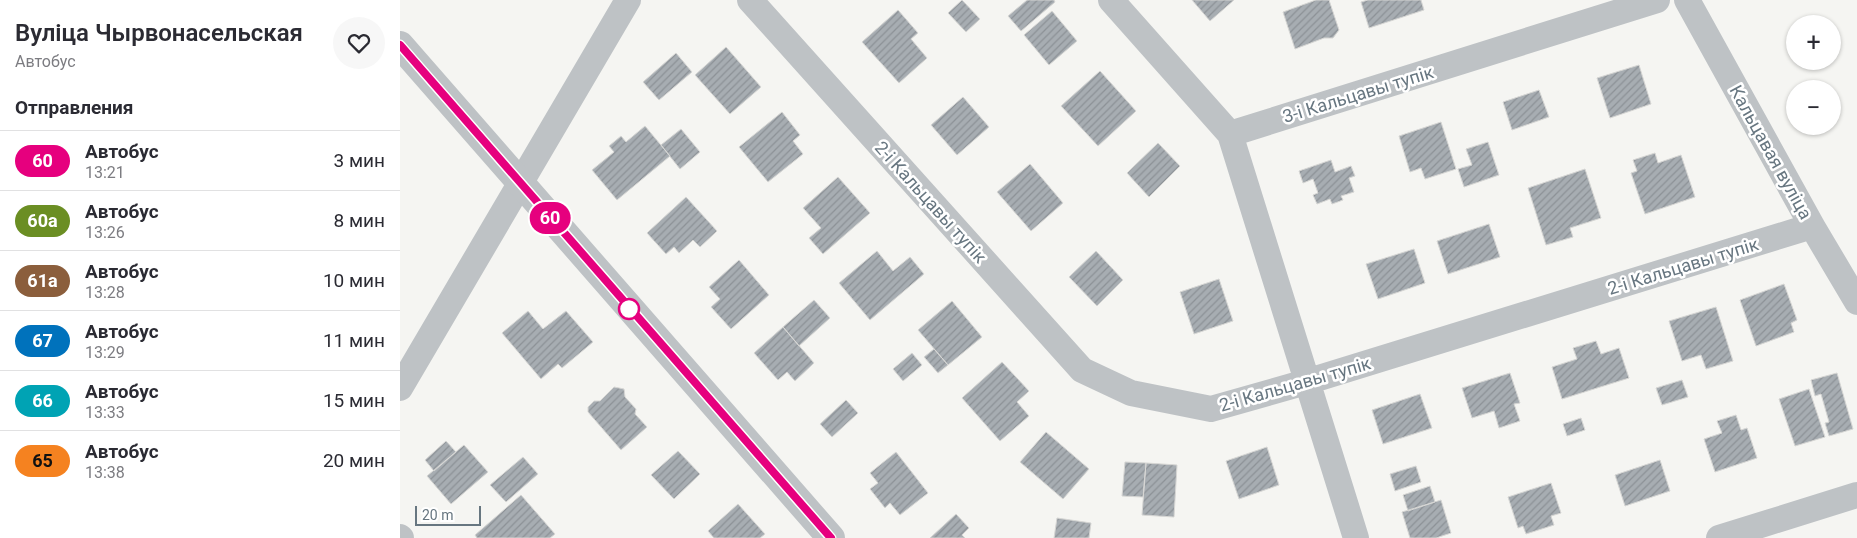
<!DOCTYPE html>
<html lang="ru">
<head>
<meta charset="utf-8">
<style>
  :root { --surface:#fff; --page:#f7f7f7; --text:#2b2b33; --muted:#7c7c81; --line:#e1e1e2 }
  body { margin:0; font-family:Roboto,sans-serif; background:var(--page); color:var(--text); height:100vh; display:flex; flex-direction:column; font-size:19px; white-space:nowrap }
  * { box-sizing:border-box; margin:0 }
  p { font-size:16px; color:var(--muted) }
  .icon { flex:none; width:28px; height:28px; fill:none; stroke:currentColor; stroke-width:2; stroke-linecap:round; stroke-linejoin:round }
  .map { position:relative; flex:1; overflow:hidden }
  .drawer { display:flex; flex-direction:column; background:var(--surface); width:400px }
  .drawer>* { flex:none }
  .badge { padding:0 10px; border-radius:16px; font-size:18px; line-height:32px }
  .controls { position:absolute; left:1386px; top:15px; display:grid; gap:10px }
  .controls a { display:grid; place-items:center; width:55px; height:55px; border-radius:50%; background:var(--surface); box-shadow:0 1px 4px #0004; font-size:25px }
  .scale { position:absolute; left:15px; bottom:12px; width:66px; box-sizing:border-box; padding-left:5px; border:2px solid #677680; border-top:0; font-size:14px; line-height:18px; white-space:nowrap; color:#677680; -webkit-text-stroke:4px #fff; paint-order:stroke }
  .map>.badge { position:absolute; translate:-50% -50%; box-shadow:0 0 0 2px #fff }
  h2 { padding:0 15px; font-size:19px; line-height:45px }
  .round { display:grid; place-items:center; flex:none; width:52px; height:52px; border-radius:26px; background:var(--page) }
  .overview { display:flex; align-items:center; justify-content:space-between; height:85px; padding:0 15px }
  h1 { font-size:24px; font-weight:600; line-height:38px }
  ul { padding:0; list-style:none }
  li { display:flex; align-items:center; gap:15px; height:60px; padding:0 15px; border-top:1px solid var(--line) }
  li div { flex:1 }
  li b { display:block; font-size:19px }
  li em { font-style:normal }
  li .badge { min-width:55px; font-weight:700; text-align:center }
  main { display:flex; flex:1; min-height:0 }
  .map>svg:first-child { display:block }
  .building { fill:url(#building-hatch); stroke:#d6d6d4 }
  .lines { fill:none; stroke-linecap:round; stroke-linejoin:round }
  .minor { stroke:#bec2c5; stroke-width:26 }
  .tertiary { stroke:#bec2c5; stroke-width:28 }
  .line-casing { stroke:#fff; stroke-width:11 }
  .line { stroke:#e6007e; stroke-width:8 }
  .stop-dot { fill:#fff; stroke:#e6007e; stroke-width:2.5 }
  .labels { text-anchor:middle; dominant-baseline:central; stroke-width:5; stroke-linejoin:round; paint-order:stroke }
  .street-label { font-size:18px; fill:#677680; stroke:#fff }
</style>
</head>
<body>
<main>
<section class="drawer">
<div class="overview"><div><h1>Вуліца Чырвонасельская</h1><p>Автобус</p></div><a class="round"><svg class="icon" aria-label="heart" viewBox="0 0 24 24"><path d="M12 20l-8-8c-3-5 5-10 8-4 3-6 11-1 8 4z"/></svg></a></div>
<h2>Отправления</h2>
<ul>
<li><span class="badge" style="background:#e6007e;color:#fff">60</span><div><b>Автобус</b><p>13:21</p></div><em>3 мин</em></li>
<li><span class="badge" style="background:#6b8e23;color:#fff">60а</span><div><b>Автобус</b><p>13:26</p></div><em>8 мин</em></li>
<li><span class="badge" style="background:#8b5e3c;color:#fff">61а</span><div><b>Автобус</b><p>13:28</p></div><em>10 мин</em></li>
<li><span class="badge" style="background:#0072bc;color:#fff">67</span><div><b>Автобус</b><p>13:29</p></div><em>11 мин</em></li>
<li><span class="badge" style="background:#00a3b4;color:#fff">66</span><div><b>Автобус</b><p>13:33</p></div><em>15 мин</em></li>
<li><span class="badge" style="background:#f58220;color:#111">65</span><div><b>Автобус</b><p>13:38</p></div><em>20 мин</em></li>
</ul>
</section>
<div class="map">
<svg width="1457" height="538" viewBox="0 0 1457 538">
  <defs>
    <pattern id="building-hatch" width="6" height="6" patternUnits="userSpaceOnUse" patternTransform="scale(1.25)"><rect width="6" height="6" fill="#a7adb2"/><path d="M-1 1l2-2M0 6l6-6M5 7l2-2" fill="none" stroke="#8c9196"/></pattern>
  </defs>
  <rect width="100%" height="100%" fill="#f5f5f2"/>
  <path class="building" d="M 562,0 L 580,19 L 566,32 L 548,13 Z
    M 627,0 L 654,0 L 655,2 L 621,31 L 608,16 Z
    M 792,0 L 834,0 L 810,21 Z
    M 916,0 L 929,0 L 939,30 L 933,38 L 924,38 L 895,49 L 883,12 Z
    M 968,0 L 1021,0 L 1024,10 L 969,28 L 961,2 Z
    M 498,10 L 518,33 L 511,39 L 527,58 L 499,83 L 462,42 Z
    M 652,11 L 677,41 L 649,65 L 624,35 Z
    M 326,47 L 361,87 L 330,114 L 295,75 Z
    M 276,53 L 292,72 L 259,100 L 243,82 Z
    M 1239,65 L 1251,104 L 1210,118 L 1197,78 Z
    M 700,71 L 736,111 L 698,146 L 661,106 Z
    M 1139,90 L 1149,117 L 1112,130 L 1103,102 Z
    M 563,97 L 589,127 L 557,155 L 531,125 Z
    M 382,112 L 400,135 L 393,141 L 403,154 L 368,182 L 339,147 Z
    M 1041,122 L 1056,169 L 1025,179 L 1021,168 L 1010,172 L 999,136 Z
    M 245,126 L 270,156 L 217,200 L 192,170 L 214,152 L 209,146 L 221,136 L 226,142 Z
    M 281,129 L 300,152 L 280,169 L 261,145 Z
    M 1088,142 L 1099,175 L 1064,187 L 1058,169 L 1072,165 L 1066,149 Z
    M 758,143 L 780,166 L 749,197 L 727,173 Z
    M 1255,153 L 1258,163 L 1281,155 L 1295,197 L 1245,214 L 1231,173 L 1237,171 L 1233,160 Z
    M 931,160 L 935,172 L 951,166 L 955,176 L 949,178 L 954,192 L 941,196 L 943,200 L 932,204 L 930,199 L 917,204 L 913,195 L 918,193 L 913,179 L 903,183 L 899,171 Z
    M 630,164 L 663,203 L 631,231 L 597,192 Z
    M 1185,169 L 1201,218 L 1170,228 L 1173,237 L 1146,245 L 1128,188 Z
    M 438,177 L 470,213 L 423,254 L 409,238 L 421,228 L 403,208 Z
    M 286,197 L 317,231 L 300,247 L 293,240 L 279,253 L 274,247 L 266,254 L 247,233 Z
    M 1089,224 L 1100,257 L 1048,274 L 1037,241 Z
    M 1014,249 L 1025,283 L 978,299 L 966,264 Z
    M 477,251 L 493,271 L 510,257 L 524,274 L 470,320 L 439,283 Z
    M 696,251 L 723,280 L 697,306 L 669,277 Z
    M 339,260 L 369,295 L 331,329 L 311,307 L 320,299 L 309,287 Z
    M 819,279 L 833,321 L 794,334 L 780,292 Z
    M 1384,284 L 1397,320 L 1391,323 L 1394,332 L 1356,346 L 1340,300 Z
    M 414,300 L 430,318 L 399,346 L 383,327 Z
    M 552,301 L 582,337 L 548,365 L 518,330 Z
    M 1316,307 L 1333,361 L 1306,369 L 1301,355 L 1282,361 L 1269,321 Z
    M 128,311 L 143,329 L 166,311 L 193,342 L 162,368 L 158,364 L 141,379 L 102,333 Z
    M 383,327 L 414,363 L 395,381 L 387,372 L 378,380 L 354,353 Z
    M 1196,341 L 1201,354 L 1219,348 L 1229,378 L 1162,399 L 1152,367 L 1177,359 L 1173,348 Z
    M 534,349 L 548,365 L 538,373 L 524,357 Z
    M 512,353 L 522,365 L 503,381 L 493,369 Z
    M 602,362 L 629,391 L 617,402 L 629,416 L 600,441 L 562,398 Z
    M 1110,373 L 1120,403 L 1114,404 L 1120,421 L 1099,428 L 1094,411 L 1072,418 L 1062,388 Z
    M 1437,373 L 1453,429 L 1429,436 L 1425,423 L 1429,422 L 1421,394 L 1415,396 L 1411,380 Z
    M 1282,380 L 1288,397 L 1262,405 L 1256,388 Z
    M 214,387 L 224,389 L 225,397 L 236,409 L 235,414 L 247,427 L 221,450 L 188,412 L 188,407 L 194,401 L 200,401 Z
    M 1409,389 L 1425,437 L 1395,446 L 1379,399 Z
    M 1020,394 L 1032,428 L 983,444 L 972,410 Z
    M 446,400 L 458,413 L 432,437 L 420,424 Z
    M 1336,415 L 1341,430 L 1347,428 L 1357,458 L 1315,472 L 1304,439 L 1322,433 L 1317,421 Z
    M 1181,418 L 1185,430 L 1167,436 L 1163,424 Z
    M 646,432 L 689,469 L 663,499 L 620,462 Z
    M 46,441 L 56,452 L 34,471 L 25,460 Z
    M 64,445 L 88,472 L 51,504 L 27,476 Z
    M 867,447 L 879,485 L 839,499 L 826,461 Z
    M 278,451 L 300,474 L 274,499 L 251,475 Z
    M 496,452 L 528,493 L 500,515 L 490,503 L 485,508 L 470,489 L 478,483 L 470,473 Z
    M 123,457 L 138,474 L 106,502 L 90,485 Z
    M 1260,460 L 1270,491 L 1225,506 L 1215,475 Z
    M 725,462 L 746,463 L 743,497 L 722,496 Z
    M 746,463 L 777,465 L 774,517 L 742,515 Z
    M 1016,466 L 1021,482 L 995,491 L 990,474 Z
    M 1151,483 L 1161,513 L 1151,516 L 1154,525 L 1126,534 L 1123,526 L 1118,528 L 1108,497 Z
    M 1030,486 L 1035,502 L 1008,511 L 1003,495 Z
    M 121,495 L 155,534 L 150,538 L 77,538 L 75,535 Z
    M 1041,500 L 1051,533 L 1036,538 L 1010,538 L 1002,512 Z
    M 338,504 L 365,534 L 360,538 L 314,538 L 308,531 Z
    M 556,514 L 569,528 L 562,535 L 565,538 L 530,538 Z
    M 657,518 L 691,523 L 689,538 L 654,538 Z"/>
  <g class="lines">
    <path class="minor" d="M 350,0 L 682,370 L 731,393 L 811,409 L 906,382 L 1412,226
      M 711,0 L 830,134 L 1257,0
      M 1287,0 L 1412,226 L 1457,302
      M 830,134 L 956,538
      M 0,388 L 228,0
      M 0,537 L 1,538
      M 1319,538 L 1457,495"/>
    <path class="tertiary" d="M 0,45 L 431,538"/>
  </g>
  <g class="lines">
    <defs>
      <path id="line" d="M 0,45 L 431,538"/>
    </defs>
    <use href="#line" class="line-casing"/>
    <use href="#line" class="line"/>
  </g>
  <circle class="stop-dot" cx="229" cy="309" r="10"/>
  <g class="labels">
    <g class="street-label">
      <text transform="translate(958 94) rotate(-17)">3-і Кальцавы тупік</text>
      <text transform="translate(1371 152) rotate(61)">Кальцавая вуліца</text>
      <text transform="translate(531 202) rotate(48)">2-і Кальцавы тупік</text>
      <text transform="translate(1283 266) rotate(-17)">2-і Кальцавы тупік</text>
      <text transform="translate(895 384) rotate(-16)">2-і Кальцавы тупік</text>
    </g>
  </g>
</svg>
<div class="controls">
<a>+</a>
<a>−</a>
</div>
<div class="scale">20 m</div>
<b class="badge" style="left:150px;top:218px;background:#e6007e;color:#fff">60</b>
</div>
</main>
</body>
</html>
